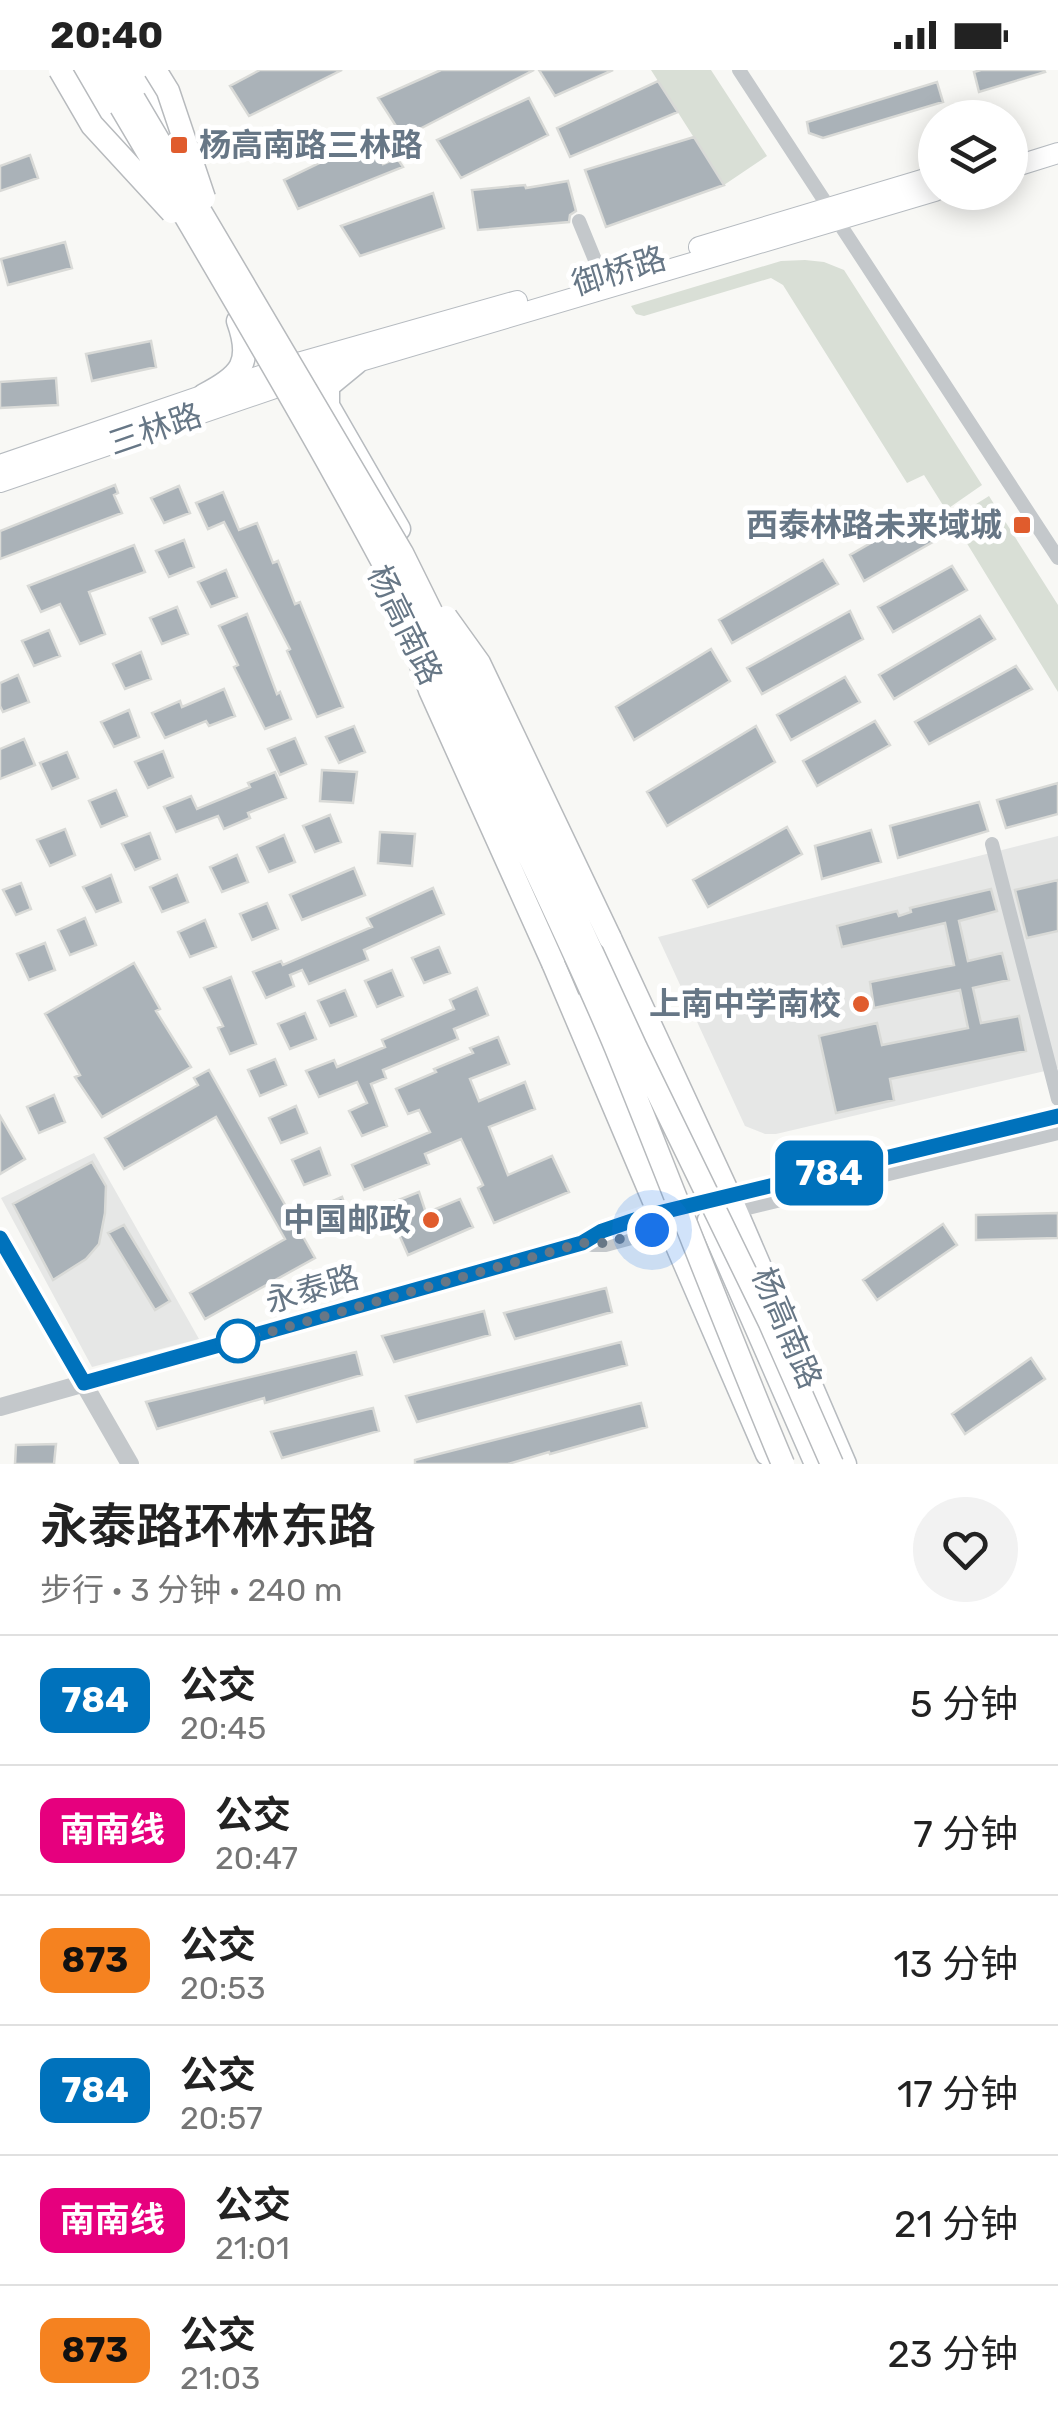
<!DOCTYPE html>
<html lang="zh">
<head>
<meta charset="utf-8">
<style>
  :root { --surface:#fff; --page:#f2f2f2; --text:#222; --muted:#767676; --line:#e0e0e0 }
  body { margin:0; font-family:Rubik,"Noto Sans SC",sans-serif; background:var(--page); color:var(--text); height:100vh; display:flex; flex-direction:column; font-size:38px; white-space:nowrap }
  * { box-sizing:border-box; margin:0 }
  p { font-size:32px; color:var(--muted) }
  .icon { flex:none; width:55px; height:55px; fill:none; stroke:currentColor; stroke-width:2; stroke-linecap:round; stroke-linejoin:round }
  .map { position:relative; height:1394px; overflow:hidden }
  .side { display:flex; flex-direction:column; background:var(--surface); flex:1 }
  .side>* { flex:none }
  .badge { padding:0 20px; border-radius:15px; font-size:35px; line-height:65px }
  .buttons { position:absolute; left:918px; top:30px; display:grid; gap:20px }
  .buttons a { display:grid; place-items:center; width:110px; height:110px; border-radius:50%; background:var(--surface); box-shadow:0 5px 25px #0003; font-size:50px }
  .you { position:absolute; width:50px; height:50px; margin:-25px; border:8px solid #fff; border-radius:50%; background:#1a73e8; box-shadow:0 0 0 15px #1a73e833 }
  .map>.badge { position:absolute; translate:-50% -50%; box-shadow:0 0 0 5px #fff }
  .round { display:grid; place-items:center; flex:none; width:105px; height:105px; border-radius:52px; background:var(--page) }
  .head { display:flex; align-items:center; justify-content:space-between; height:170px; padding:0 40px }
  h1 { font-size:48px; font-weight:600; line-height:75px }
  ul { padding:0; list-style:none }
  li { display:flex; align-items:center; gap:30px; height:130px; padding:0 40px; border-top:2px solid var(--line) }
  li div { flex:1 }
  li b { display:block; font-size:38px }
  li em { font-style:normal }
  li .badge { min-width:110px; font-weight:700; text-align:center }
  .status { display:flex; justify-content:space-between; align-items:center; height:70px; padding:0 50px; background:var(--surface); direction:ltr }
  .status svg { height:28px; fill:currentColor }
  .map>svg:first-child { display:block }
  .built { fill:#e6e7e6 }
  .green { fill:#d9dfd6 }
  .building { fill:#aab2b8; stroke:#d9dad7; stroke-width:2.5 }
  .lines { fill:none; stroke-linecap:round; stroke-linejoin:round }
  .secondary-casing { stroke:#b6bbc0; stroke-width:22 }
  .primary-casing { stroke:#b7bbbf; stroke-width:25 }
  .trunk-casing { stroke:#b7babd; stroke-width:25 }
  .minor { stroke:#c4c8cb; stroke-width:14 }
  .tertiary { stroke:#c4c8cb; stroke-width:18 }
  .secondary { stroke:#fff; stroke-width:20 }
  .primary { stroke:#fff; stroke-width:22 }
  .trunk { stroke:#fff; stroke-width:22 }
  .trunk-bridge-casing { stroke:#b7babd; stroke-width:25; stroke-linecap:butt }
  .trunk-bridge { stroke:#fff; stroke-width:22 }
  .line-casing { stroke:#fff; stroke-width:22 }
  .line { stroke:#0072bc; stroke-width:15 }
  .walk { stroke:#677786; stroke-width:10; stroke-dasharray:0 18 }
  .poi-dot { fill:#e05c2d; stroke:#fff; stroke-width:4 }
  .stop-dot { fill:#fff; stroke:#0072bc; stroke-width:5 }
  .labels { text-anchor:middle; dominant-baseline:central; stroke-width:10; stroke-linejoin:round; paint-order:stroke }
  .poi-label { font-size:32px; font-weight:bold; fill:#677786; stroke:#fff; text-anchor:end }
  .street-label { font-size:32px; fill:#677786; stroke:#fff }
</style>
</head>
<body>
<div class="status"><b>20:40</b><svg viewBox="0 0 49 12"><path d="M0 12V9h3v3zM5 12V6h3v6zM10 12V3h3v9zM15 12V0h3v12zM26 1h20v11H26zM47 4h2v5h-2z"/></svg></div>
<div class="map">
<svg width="1058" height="1394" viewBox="0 0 1058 1394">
  <rect width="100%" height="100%" fill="#f8f8f5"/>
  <path class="built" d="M 1058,766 L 1058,998 L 776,1064 L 765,1064 L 745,1056 L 658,867 Z
    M 94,1083 L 199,1269 L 92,1297 L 1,1128 Z"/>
  <path class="green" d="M 651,0 L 711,0 L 767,86 L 724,115 Z
    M 805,190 L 824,192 L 844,200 L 982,415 L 946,440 L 924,405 L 907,413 L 783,215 L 771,208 L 644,246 L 636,244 L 631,236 L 781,191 Z
    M 989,426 L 1058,535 L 1058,622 L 952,449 Z"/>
  <path class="building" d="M 260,0 L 342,0 L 249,46 L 230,16 Z
    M 441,0 L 534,0 L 377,81 L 383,94 L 397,88 L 403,97 L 298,139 L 284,110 L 396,56 L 378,28 Z
    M 539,0 L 613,0 L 555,26 Z
    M 981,0 L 1044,0 L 1045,2 L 979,22 L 974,2 Z
    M 658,11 L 678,42 L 570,87 L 557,58 Z
    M 937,12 L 943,32 L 823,68 L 809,63 L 807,52 Z
    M 529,28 L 548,65 L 461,108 L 437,70 Z
    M 694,67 L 724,115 L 606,157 L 585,100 Z
    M 30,85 L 38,108 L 0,121 L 0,96 Z
    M 568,111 L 576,141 L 570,145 L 569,152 L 478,160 L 472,120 L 525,115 L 526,118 Z
    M 433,123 L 444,158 L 360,186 L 341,156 Z
    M 65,172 L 72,198 L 8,215 L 1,189 Z
    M 151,271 L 156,297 L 92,311 L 86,284 Z
    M 56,308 L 58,335 L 0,338 L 0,312 Z
    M 115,415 L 118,423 L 114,425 L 122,443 L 0,489 L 0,461 Z
    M 179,416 L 190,443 L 164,453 L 151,428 Z
    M 223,422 L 239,460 L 257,453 L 273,493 L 278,491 L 295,534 L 300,532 L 343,637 L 317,647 L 287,581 L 290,579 L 224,452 L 208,459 L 196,433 Z
    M 923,443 L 938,469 L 864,511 L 850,485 Z
    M 184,470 L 194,497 L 169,507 L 156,481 Z
    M 134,475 L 145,502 L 89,522 L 105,564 L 80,574 L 60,534 L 41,542 L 28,516 Z
    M 823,490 L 838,514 L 732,573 L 719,550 Z
    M 952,496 L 967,520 L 893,562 L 878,537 Z
    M 226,500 L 237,527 L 211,537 L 198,512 Z
    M 177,537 L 188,564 L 162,574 L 150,548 Z
    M 850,541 L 863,569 L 762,624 L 747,598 Z
    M 247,544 L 277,624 L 280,622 L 291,649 L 265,659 L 234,597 L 238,595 L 219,556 Z
    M 980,546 L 995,569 L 894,629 L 879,605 Z
    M 49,560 L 60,586 L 34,596 L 22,571 Z
    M 711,579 L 730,611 L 634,670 L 616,637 Z
    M 141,582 L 151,609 L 125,619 L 113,594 Z
    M 1016,596 L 1032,619 L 929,674 L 915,652 Z
    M 18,605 L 29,632 L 3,642 L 0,636 L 0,613 Z
    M 845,607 L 860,632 L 791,670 L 777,645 Z
    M 224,619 L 235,646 L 209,656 L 206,651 L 165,668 L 152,643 L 180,631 L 182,637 Z
    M 129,640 L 139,667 L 114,677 L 101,652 Z
    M 875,651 L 890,675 L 817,716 L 803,691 Z
    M 354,656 L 365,682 L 339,693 L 326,667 Z
    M 756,656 L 775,692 L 667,756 L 647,722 Z
    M 295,668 L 306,694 L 280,705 L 268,679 Z
    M 24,669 L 35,695 L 0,709 L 0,679 Z
    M 163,681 L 173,707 L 148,718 L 135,692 Z
    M 67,682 L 78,708 L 52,719 L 40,693 Z
    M 322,700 L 357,702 L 353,733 L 320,731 Z
    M 275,702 L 286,728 L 248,743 L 250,748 L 224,759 L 218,746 L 176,762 L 164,737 L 191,726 L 197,739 L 250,717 L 248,713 Z
    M 1058,713 L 1058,744 L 1006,758 L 997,730 Z
    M 116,720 L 127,746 L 101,757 L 89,731 Z
    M 979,732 L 988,761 L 898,788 L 890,756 Z
    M 330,745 L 341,772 L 315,782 L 303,756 Z
    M 787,757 L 802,784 L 708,837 L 693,810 Z
    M 65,759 L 75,785 L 50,796 L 37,770 Z
    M 871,760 L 881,792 L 822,809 L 815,776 Z
    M 380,762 L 415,764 L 412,796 L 378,793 Z
    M 150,763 L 160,789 L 135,800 L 122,774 Z
    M 284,765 L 295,792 L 269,802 L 257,777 Z
    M 237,785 L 248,812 L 222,822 L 210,797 Z
    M 354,798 L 365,825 L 302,850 L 290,825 Z
    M 111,805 L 121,832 L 96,842 L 83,817 Z
    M 177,805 L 188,832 L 162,842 L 150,817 Z
    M 1058,810 L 1058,861 L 1027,868 L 1015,820 Z
    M 21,813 L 31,839 L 16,845 L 3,820 Z
    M 433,818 L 444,844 L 364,880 L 368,890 L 309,914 L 302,900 L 290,905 L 294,916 L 266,928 L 253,902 L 281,891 L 283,895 L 372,857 L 367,848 Z
    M 991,819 L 997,841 L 959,851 L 968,891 L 1002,883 L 1009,910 L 973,918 L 981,953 L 1019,946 L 1026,981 L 890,1009 L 894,1030 L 836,1043 L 819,966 L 877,953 L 882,975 L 968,958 L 960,920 L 874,938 L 870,912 L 954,895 L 945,853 L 842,877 L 837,856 L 897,841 L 899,846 L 911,842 L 910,838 Z
    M 267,833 L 278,859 L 252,870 L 240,844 Z
    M 85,848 L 96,875 L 70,885 L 58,860 Z
    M 205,850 L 216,877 L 190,887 L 178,862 Z
    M 45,873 L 55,900 L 29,910 L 17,884 Z
    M 439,877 L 450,903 L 424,913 L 412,888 Z
    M 134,893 L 160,939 L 156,941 L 191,997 L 102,1047 L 75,1007 L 80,1005 L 45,944 Z
    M 392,900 L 403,926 L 377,937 L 365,911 Z
    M 231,907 L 256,974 L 230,984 L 218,958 L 223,956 L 204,918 Z
    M 477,918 L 488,945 L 454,959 L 458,969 L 383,1000 L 386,1008 L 371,1014 L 387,1056 L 362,1066 L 349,1041 L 367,1033 L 357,1012 L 319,1027 L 306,1001 L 334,990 L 337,997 L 385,977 L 382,970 L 454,939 L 450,930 Z
    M 345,920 L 356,946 L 330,956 L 318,931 Z
    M 305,943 L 316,969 L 290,979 L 278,954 Z
    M 498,967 L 509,994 L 470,1009 L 479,1031 L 525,1012 L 535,1039 L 489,1057 L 508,1105 L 552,1086 L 569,1122 L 494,1153 L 478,1118 L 483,1115 L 461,1069 L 425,1084 L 429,1094 L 364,1120 L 352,1095 L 430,1062 L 419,1040 L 408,1044 L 396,1019 L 436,1002 L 434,999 L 473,983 L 470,978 Z
    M 275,989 L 286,1015 L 260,1026 L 248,1000 Z
    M 209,1000 L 315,1188 L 205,1249 L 190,1223 L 285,1169 L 216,1047 L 124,1099 L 105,1068 L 198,1015 L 194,1008 Z
    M 54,1025 L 65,1052 L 39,1063 L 27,1037 Z
    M 296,1036 L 307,1063 L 281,1073 L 269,1048 Z
    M 0,1046 L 25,1089 L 0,1104 Z
    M 320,1078 L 330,1105 L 304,1115 L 292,1090 Z
    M 92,1092 L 106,1116 L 105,1143 L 99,1174 L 86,1189 L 53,1210 L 13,1134 Z
    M 419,1122 L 426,1143 L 460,1129 L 473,1157 L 408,1185 L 386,1135 Z
    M 342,1127 L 352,1154 L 327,1164 L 314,1139 Z
    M 1058,1143 L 1058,1168 L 976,1170 L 976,1145 Z
    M 943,1154 L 957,1175 L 877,1230 L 863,1210 Z
    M 124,1155 L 170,1231 L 155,1240 L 108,1163 Z
    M 606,1218 L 612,1242 L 515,1269 L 504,1243 Z
    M 484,1241 L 490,1265 L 394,1292 L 382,1266 Z
    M 621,1272 L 627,1295 L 417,1352 L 406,1326 Z
    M 356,1282 L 362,1305 L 265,1333 L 264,1328 L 157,1359 L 146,1332 Z
    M 1031,1288 L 1045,1309 L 965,1364 L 952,1344 Z
    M 641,1333 L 647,1357 L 550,1384 L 549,1382 L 508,1394 L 415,1394 L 415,1390 Z
    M 373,1338 L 379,1361 L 282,1388 L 271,1362 Z
    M 56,1374 L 54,1394 L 15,1394 L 16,1375 Z"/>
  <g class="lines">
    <defs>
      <path id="secondary" d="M 1010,98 L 1058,83
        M 699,177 L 935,106
        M 0,395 L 301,292 L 517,231
        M 0,412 L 310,306 L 935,121"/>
      <path id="primary" d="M 79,0 L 148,106
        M 132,0 L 184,93
        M 204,325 C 241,306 253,293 238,251
        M 323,327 L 399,459
        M 328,336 L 328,316 L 356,293
        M 582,935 L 649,1089
        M 662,1119 L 671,1140 L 668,1155 L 767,1384
        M 730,1127 L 845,1394
        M 709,1150 L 816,1394"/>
      <path id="trunk" d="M 97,0 L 121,37
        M 116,0 L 134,29
        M 610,868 L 730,1127
        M 553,893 L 659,1143"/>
    </defs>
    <use href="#secondary" class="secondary-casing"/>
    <use href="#primary" class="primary-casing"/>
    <use href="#trunk" class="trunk-casing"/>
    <path class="minor" d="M 739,0 L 1058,488
      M 579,151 L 602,207
      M 992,774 L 1058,1029"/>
    <path class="tertiary" d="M 723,1142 L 1058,1061
      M 0,1168 L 130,1394
      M 592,1173 L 605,1173 L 679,1153
      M 0,1337 L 582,1173 L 602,1161 L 646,1146 L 1058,1046"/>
    <use href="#secondary" class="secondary"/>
    <use href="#primary" class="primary"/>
    <use href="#trunk" class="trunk"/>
    <defs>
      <path id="trunk-bridge" d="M 60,0 L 92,55 L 172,142
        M 155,0 L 168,21 L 204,128
        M 134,29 L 402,483 L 492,665 L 636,978 L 770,1253 L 832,1394
        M 121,37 C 255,264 391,490 502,729 C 541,812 581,894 616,978 C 672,1116 725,1256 783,1394
        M 446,547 L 479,593 L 610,868
        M 416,581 L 430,620 L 553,893"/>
    </defs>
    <use href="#trunk-bridge" class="trunk-bridge-casing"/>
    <use href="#trunk-bridge" class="trunk-bridge"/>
  </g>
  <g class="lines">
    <defs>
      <path id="line" d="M 0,1168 L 84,1313 L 582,1173 L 602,1161 L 646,1146 L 1058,1046"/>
    </defs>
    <use href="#line" class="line-casing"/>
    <use href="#line" class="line"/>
    <path class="walk" d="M 238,1271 L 582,1173 L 605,1173 L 652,1160"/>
  </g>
  <g class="poi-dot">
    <rect x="169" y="65" width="20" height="20" rx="5"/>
    <rect x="1012" y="445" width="20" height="20" rx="5"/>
    <circle cx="861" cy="934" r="10"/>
    <circle cx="431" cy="1150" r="10"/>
  </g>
  <circle class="stop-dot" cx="238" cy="1271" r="20"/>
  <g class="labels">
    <g class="poi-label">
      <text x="199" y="75" text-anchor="start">杨高南路三林路</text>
      <text x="1002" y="455">西泰林路未来域城</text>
      <text x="841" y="934">上南中学南校</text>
      <text x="411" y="1150">中国邮政</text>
    </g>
    <g class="street-label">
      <text transform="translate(619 201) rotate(-17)">御桥路</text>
      <text transform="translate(155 359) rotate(-19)">三林路</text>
      <text transform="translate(405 555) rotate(64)">杨高南路</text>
      <text transform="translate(312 1219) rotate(-16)">永泰路</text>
      <text transform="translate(787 1258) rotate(67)">杨高南路</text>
    </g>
  </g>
</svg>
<div class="buttons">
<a><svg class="icon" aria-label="layers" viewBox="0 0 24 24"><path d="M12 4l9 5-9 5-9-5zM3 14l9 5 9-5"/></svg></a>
</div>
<div class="you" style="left:652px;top:1160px"></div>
<b class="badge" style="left:829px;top:1103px;background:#0072bc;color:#fff">784</b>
</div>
<section class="side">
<div class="head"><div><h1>永泰路环林东路</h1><p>步行 · 3 分钟 · 240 m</p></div><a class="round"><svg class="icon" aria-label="heart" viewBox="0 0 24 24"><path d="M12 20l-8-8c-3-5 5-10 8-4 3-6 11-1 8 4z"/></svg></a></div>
<ul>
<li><span class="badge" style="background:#0072bc;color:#fff">784</span><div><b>公交</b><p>20:45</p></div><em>5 分钟</em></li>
<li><span class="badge" style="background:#e6007e;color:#fff">南南线</span><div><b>公交</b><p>20:47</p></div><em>7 分钟</em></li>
<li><span class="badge" style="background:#f58220;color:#111">873</span><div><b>公交</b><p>20:53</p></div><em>13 分钟</em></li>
<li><span class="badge" style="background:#0072bc;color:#fff">784</span><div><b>公交</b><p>20:57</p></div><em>17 分钟</em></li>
<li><span class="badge" style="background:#e6007e;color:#fff">南南线</span><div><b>公交</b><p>21:01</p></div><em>21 分钟</em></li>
<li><span class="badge" style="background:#f58220;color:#111">873</span><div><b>公交</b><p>21:03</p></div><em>23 分钟</em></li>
</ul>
</section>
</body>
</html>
